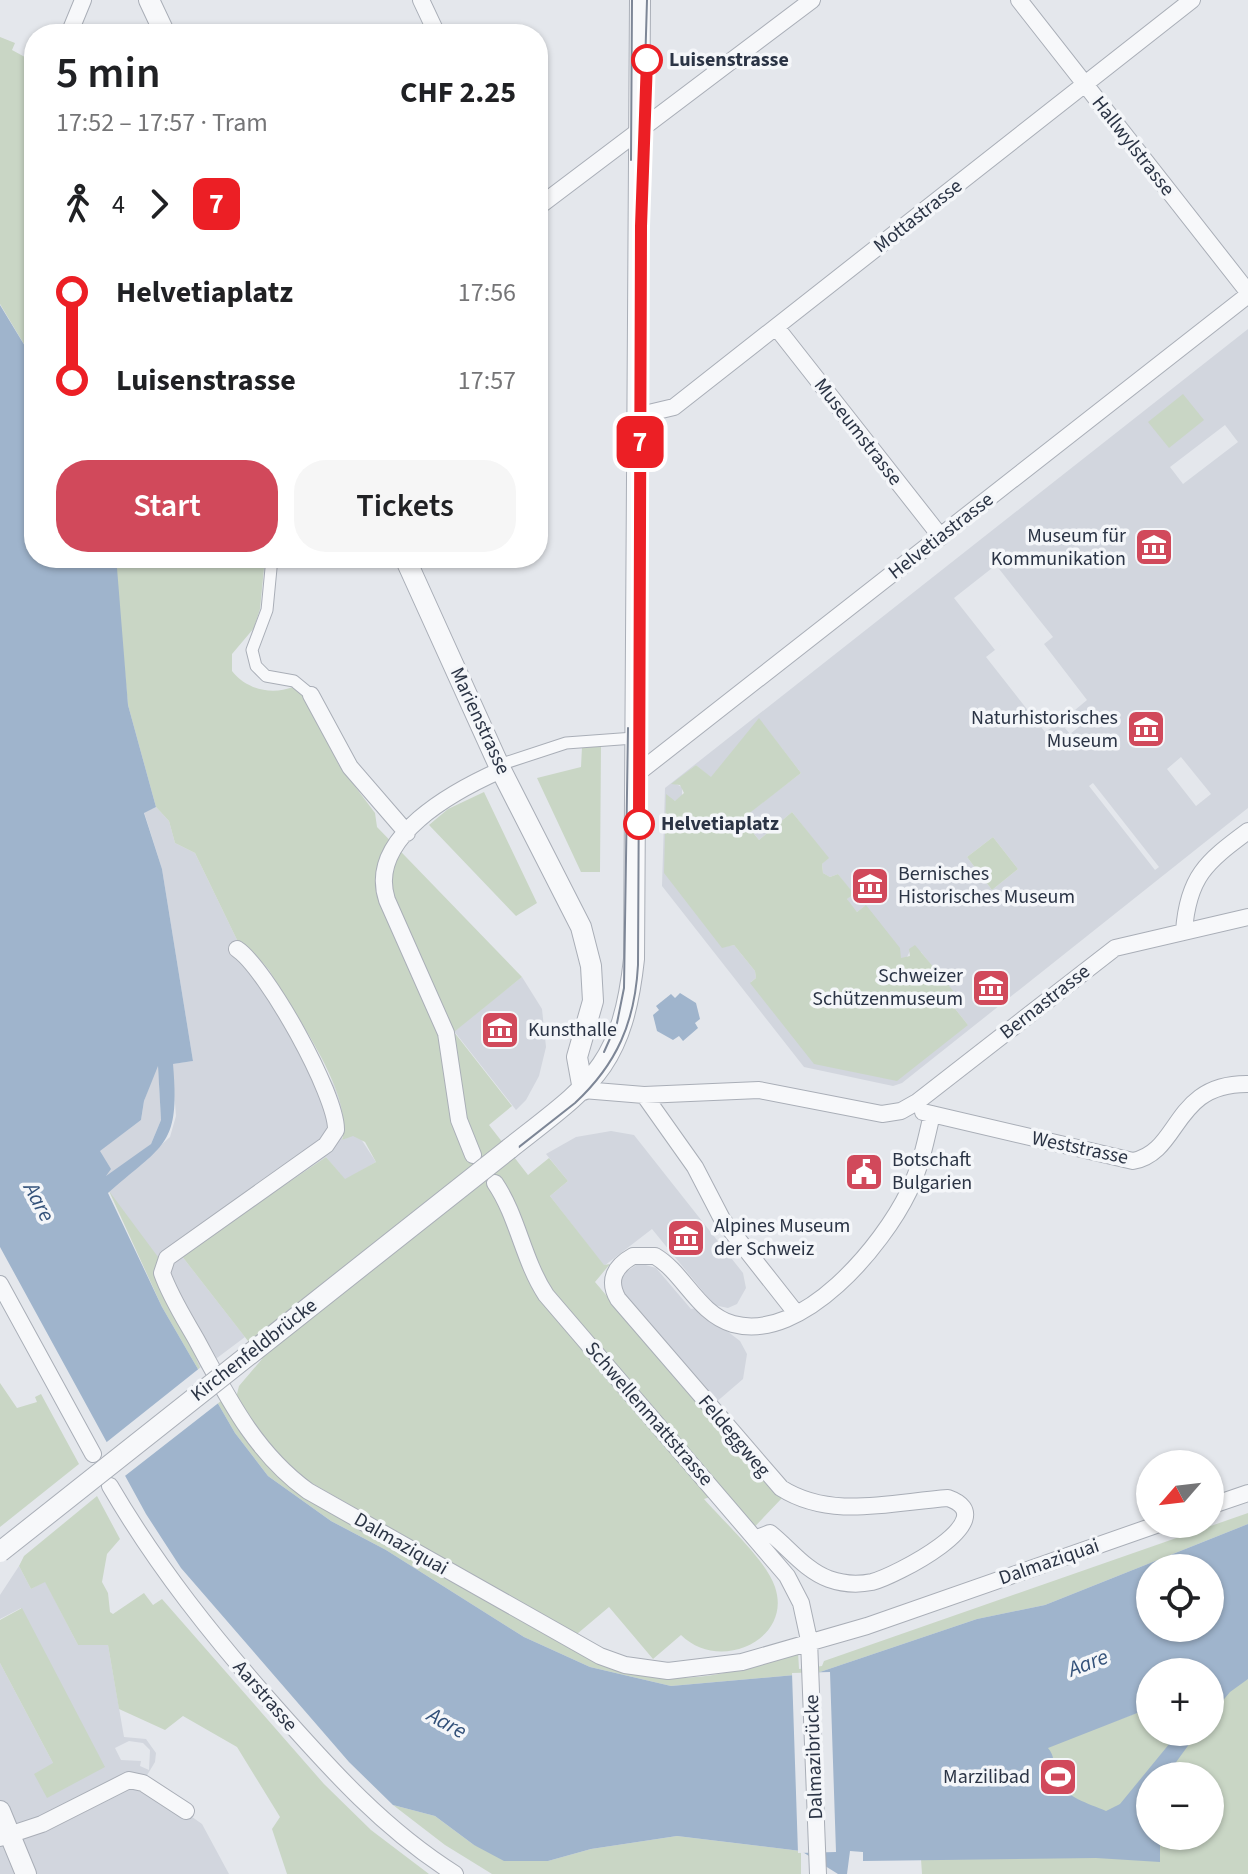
<!DOCTYPE html>
<html lang="en">
<head>
<meta charset="utf-8">
<style>
  :root { --surface:#fff; --page:#f6f6f6; --text:#202124; --muted:#757577; --accent:#d1495b }
  body { margin:0; font-family:"Source Sans 3",sans-serif; background:var(--page); color:var(--text); height:100vh; display:flex; flex-direction:column; font-size:30px; white-space:nowrap }
  * { box-sizing:border-box; margin:0 }
  p { font-size:26px; color:var(--muted) }
  .icon { flex:none; width:44px; height:44px; fill:none; stroke:currentColor; stroke-width:2; stroke-linecap:round; stroke-linejoin:round }
  .map { position:relative; flex:1; overflow:hidden }
  .sheet { position:absolute; left:24px; top:24px; width:524px; height:544px; display:flex; flex-direction:column; background:var(--surface); border-radius:32px; box-shadow:0 2px 6px #0004 }
  .sheet>* { flex:none }
  .badge { padding:0 16px; border-radius:12px; font-size:28px; line-height:52px }
  .needle { width:52px; rotate:242deg }
  .controls { position:absolute; left:1136px; top:1450px; display:grid; gap:16px }
  .controls a { display:grid; place-items:center; width:88px; height:88px; border-radius:50%; background:var(--surface); box-shadow:0 2px 6px #0004; font-size:40px }
  .map>.badge { position:absolute; translate:-50% -50%; box-shadow:0 0 0 4px #fff }
  .legs { display:flex; align-items:center; gap:12px; height:88px; padding:0 32px; font-size:26px }
  .legs p { margin-inline-start:auto }
  .headline { display:flex; align-items:center; justify-content:space-between; height:136px; padding:0 32px }
  h1 { font-size:44px; font-weight:600; line-height:60px }
  .button { display:flex; gap:16px; margin-top:auto; padding:16px 32px }
  .button a { flex:1; height:92px; border-radius:32px; background:var(--accent); color:#fff; font-size:32px; font-weight:600; line-height:92px; text-align:center }
  .button a+a { background:var(--page); color:var(--text) }
  ul { padding:0 32px; list-style:none }
  li { display:flex; align-items:center; gap:28px; height:88px; font-size:30px }
  li i { display:grid; place-items:center; width:12px; height:100%; margin:0 10px; background:currentColor }
  li i::after { content:''; width:20px; height:20px; margin:-10px; border:6px solid; border-radius:50%; background:var(--surface) }
  li p { margin-inline-start:auto }
  li:first-child i { background:linear-gradient(#0000 50%,currentColor 0) }
  li:last-child i { background:linear-gradient(currentColor 50%,#0000 0) }
  .map>svg:first-child { display:block }
  .built { fill:#d2d6de; fill-rule:evenodd }
  .green { fill:#c9d6c5; fill-rule:evenodd }
  .water { fill:#9fb4cc; fill-rule:evenodd }
  .pier { fill:#e4e7ec }
  .lines { fill:none; stroke-linecap:round; stroke-linejoin:round }
  .pedestrian-casing { stroke:#a9aeb7; stroke-width:13 }
  .minor-casing { stroke:#a9aeb7; stroke-width:18 }
  .tertiary-casing { stroke:#a9aeb7; stroke-width:22 }
  .pedestrian { stroke:#f7f8fa; stroke-width:11 }
  .minor { stroke:#f7f8fa; stroke-width:16 }
  .tertiary { stroke:#f7f8fa; stroke-width:20 }
  .tram { stroke:#7d8696; stroke-width:2 }
  .tertiary-bridge-casing { stroke:#a9aeb7; stroke-width:22; stroke-linecap:butt }
  .tertiary-bridge { stroke:#f7f8fa; stroke-width:20 }
  .line-1-casing { stroke:#fff; stroke-width:18 }
  .line-1 { stroke:#ec1f25; stroke-width:12 }
  .stop-1-dot { fill:#fff; stroke:#ec1f25; stroke-width:4 }
  .labels { text-anchor:middle; dominant-baseline:central; stroke-width:7; stroke-linejoin:round; paint-order:stroke }
  .stop-label { font-size:20px; font-weight:bold; fill:#2b3445; stroke:#f4f6f9; text-anchor:start }
  .street-label { font-size:20px; fill:#2b3445; stroke:#f4f6f9 }
  .poi-label { font-size:20px; fill:#2b3445; stroke:#f4f6f9; text-anchor:end }
  .water-label { font-size:22px; font-style:italic; fill:#34527a; stroke:#f4f6f9 }
</style>
</head>
<body>
<div class="map">
<svg width="1248" height="1874" viewBox="0 0 1248 1874">
  <rect width="100%" height="100%" fill="#e4e7ec"/>
  <path class="built" d="M 1248,329 L 1248,808 L 902,1083 L 893,1086 L 804,1067 L 662,886 L 665,788 ZM 1225,425 L 1238,442 L 1183,484 L 1170,467 ZM 996,565 L 1037,617 L 995,650 L 954,598 ZM 1037,617 L 1053,637 L 1044,644 L 1087,700 L 1075,710 L 1085,722 L 1070,734 L 1060,722 L 1045,732 L 986,657 ZM 759,719 L 801,773 L 742,818 L 759,840 L 792,812 L 828,858 L 822,864 L 823,873 L 830,877 L 838,874 L 853,894 L 847,899 L 849,903 L 857,912 L 865,906 L 901,958 L 906,959 L 910,951 L 921,952 L 947,985 L 949,1001 L 968,1025 L 751,982 L 756,978 L 755,971 L 734,945 L 723,947 L 667,797 L 675,801 L 682,798 L 682,787 L 674,783 L 696,765 L 711,778 ZM 1181,757 L 1211,794 L 1196,806 L 1167,769 ZM 1093,783 L 1159,867 L 1155,870 L 1089,786 ZM 993,837 L 1018,869 L 992,890 L 967,857 Z
    M 156,807 L 169,821 L 175,843 L 195,853 L 239,944 L 256,955 L 269,970 L 335,1087 L 345,1116 L 342,1140 L 353,1135 L 361,1139 L 376,1162 L 345,1180 L 326,1157 L 181,1255 L 245,1337 L 201,1370 L 109,1191 L 170,1137 L 176,1116 L 172,1064 L 193,1061 L 162,869 L 144,812 Z
    M 522,977 L 542,1009 L 546,1047 L 539,1076 L 526,1100 L 516,1110 L 454,1031 Z
    M 158,1063 L 161,1120 L 151,1144 L 114,1174 L 105,1176 L 99,1151 L 141,1120 L 144,1101 Z
    M 611,1131 L 634,1135 L 743,1273 L 746,1288 L 737,1304 L 728,1308 L 714,1305 L 652,1229 L 604,1266 L 550,1196 L 568,1181 L 546,1154 L 576,1137 Z
    M 639,1263 L 656,1268 L 691,1309 L 697,1308 L 740,1341 L 747,1354 L 743,1379 L 714,1404 L 620,1289 L 622,1275 Z
    M 19,1566 L 31,1589 L 45,1581 L 78,1645 L 108,1645 L 124,1737 L 146,1739 L 156,1753 L 155,1762 L 143,1782 L 202,1824 L 229,1874 L 0,1874 L 0,1663 L 53,1763 L 104,1767 L 21,1608 L 0,1619 L 0,1595 ZM 129,1741 L 143,1743 L 150,1750 L 149,1770 L 140,1766 L 141,1761 L 121,1760 L 115,1748 Z"/>
  <path class="green" d="M 0,37 L 15,43 L 12,50 L 34,62 L 34,361 L 0,304 Z
    M 1183,394 L 1204,420 L 1169,448 L 1148,422 Z
    M 114,558 L 265,558 L 260,609 L 254,628 L 232,654 L 232,671 C 247,690 272,695 293,687 L 302,691 L 339,765 L 375,813 L 377,827 L 522,977 L 454,1032 L 512,1106 L 489,1125 L 528,1175 L 549,1158 L 568,1181 L 550,1196 L 604,1265 L 610,1264 L 595,1282 L 766,1484 L 783,1497 L 745,1537 L 710,1497 L 704,1499 C 724,1522 766,1560 775,1587 C 793,1640 719,1673 681,1635 L 653,1659 L 609,1607 L 577,1634 L 301,1477 L 271,1449 L 236,1398 L 239,1386 L 262,1359 L 181,1255 L 326,1157 L 345,1179 L 376,1162 L 365,1142 L 353,1136 L 342,1140 C 355,1094 292,1011 269,970 L 256,955 L 239,944 L 195,853 L 175,843 L 169,821 L 156,807 L 128,705 Z
    M 759,718 L 801,773 L 742,819 L 759,840 L 792,812 L 829,858 L 822,864 L 823,873 L 830,877 L 838,874 L 854,894 L 847,899 L 857,912 L 866,905 L 900,948 L 901,958 L 910,956 L 909,949 L 915,945 L 955,993 L 949,1001 L 968,1025 L 897,1081 L 814,1064 L 750,983 L 756,978 L 755,971 L 734,945 L 722,948 L 664,873 L 666,794 L 675,801 L 684,793 L 680,785 L 671,784 L 696,765 L 711,777 Z
    M 582,747 L 601,747 L 600,872 L 581,872 L 537,778 L 581,767 Z
    M 484,792 L 537,903 L 516,916 L 429,825 L 448,809 Z
    M 993,837 L 1018,869 L 992,890 L 967,857 Z
    M 109,1191 L 161,1261 L 161,1279 L 201,1370 L 248,1443 L 271,1470 L 298,1492 L 388,1546 L 596,1663 C 679,1689 718,1678 798,1651 L 799,1669 L 822,1666 L 824,1661 L 1248,1513 L 1248,1524 L 1045,1605 L 977,1619 L 817,1673 L 671,1686 L 590,1667 L 524,1637 L 386,1550 L 331,1521 L 268,1476 L 235,1433 L 162,1307 Z
    M 0,1383 L 17,1408 L 37,1402 L 35,1397 L 41,1394 L 79,1464 L 0,1527 Z
    M 97,1496 L 120,1539 L 107,1554 L 102,1582 L 108,1593 L 110,1612 L 113,1614 L 144,1593 L 153,1605 L 162,1599 L 324,1784 L 371,1830 L 429,1874 L 287,1874 L 272,1829 L 280,1817 L 237,1747 L 183,1716 L 165,1730 L 119,1709 L 108,1645 L 78,1645 L 45,1582 L 31,1589 L 19,1566 L 24,1556 Z
    M 22,1608 L 105,1767 L 47,1798 L 34,1774 L 53,1763 L 0,1663 L 0,1620 Z
    M 1248,1679 L 1248,1874 L 922,1874 L 921,1859 L 962,1778 L 1150,1708 L 1150,1732 L 1210,1732 L 1210,1688 ZM 1150,1776 L 1210,1776 L 1210,1836 L 1150,1836 Z
    M 393,1805 L 435,1816 L 474,1845 L 548,1861 L 591,1849 L 677,1836 L 801,1851 L 801,1874 L 492,1874 L 445,1845 Z"/>
  <path class="water" d="M 0,305 L 34,361 L 34,558 L 114,558 L 117,568 L 128,705 L 156,807 L 144,813 L 162,869 L 193,1061 L 173,1064 C 180,1146 165,1143 108,1193 L 162,1307 L 235,1433 L 268,1476 L 331,1521 L 386,1550 L 524,1637 L 590,1667 L 671,1686 L 817,1673 L 977,1619 L 1045,1605 L 1248,1524 L 1248,1679 L 1230,1692 L 1210,1716 L 1210,1672 L 1150,1672 L 1150,1708 L 1048,1748 C 1055,1756 1053,1763 1055,1773 C 1059,1796 1088,1803 1106,1811 L 1120,1804 L 1179,1732 L 1198,1732 L 1166,1776 L 1150,1776 L 1150,1798 L 1139,1813 L 1150,1814 L 1150,1836 L 1160,1836 L 1160,1862 L 1096,1858 L 863,1861 L 863,1852 L 850,1851 L 847,1874 L 838,1874 L 801,1851 L 677,1836 L 591,1849 L 548,1861 L 504,1861 L 474,1845 L 435,1816 L 393,1805 L 349,1762 L 181,1568 L 146,1514 L 0,1247 ZM 158,1066 L 161,1120 L 151,1144 L 106,1176 L 111,1169 L 100,1151 L 141,1120 L 144,1101 ZM 1150,1568 L 1210,1568 L 1210,1628 L 1150,1628 Z
    M 680,993 L 696,1003 L 700,1019 L 695,1023 L 698,1028 L 683,1041 L 679,1036 L 673,1040 L 657,1031 L 653,1015 L 659,1010 L 656,1006 L 671,994 L 675,998 Z"/>
  <path class="pier" d="M 201,1367 L 221,1401 L 121,1479 L 103,1445 Z
    M 830,1672 L 836,1852 L 798,1853 L 792,1673 Z"/>
  <g class="lines">
    <defs>
      <path id="pedestrian" d="M 272,558 L 267,610 L 252,650 L 256,666 L 266,676 L 294,681 L 311,695
        M 499,765 L 566,743 L 634,738"/>
      <path id="minor" d="M 421,0 L 437,34
        M 1019,0 L 1248,292
        M 69,34 L 83,0
        M 538,207 L 812,0
        M 776,327 L 941,537
        M 636,416 L 674,407 L 1192,0
        M 311,695 L 350,767 L 407,833
        M 634,776 L 1248,295
        M 1184,931 C 1188,877 1206,862 1248,831
        M 237,949 C 266,968 337,1095 336,1130 L 326,1145 L 167,1258 L 162,1273 C 170,1296 184,1318 196,1339 C 227,1396 254,1452 308,1491 L 600,1656 L 625,1665 L 668,1671 L 742,1662 L 867,1626 L 1159,1524
        M 583,1090 L 644,1095 L 759,1090 L 882,1114 L 901,1111 L 917,1102 L 1115,948 L 1248,917
        M 644,1095 L 695,1167 L 722,1219 L 796,1313
        M 923,1112 L 1133,1161 C 1181,1152 1172,1083 1248,1084
        M 473,1155 L 459,1120 L 446,1033 L 387,900 C 366,837 456,790 501,770
        M 495,1183 C 518,1217 523,1260 546,1295 L 787,1576 L 801,1603 L 809,1640 L 818,1874
        M 0,1284 L 93,1454
        M 110,1486 C 158,1568 214,1638 277,1709 C 332,1771 385,1830 455,1874
        M 1210,1506 L 1248,1493
        M 757,1538 L 770,1533 C 790,1549 805,1570 829,1579 C 843,1584 857,1585 872,1582 C 893,1577 1008,1519 948,1498 C 892,1502 831,1520 781,1488 L 618,1299 C 607,1280 615,1266 633,1256 L 655,1256 C 684,1273 698,1314 733,1324 C 803,1343 883,1245 909,1191 C 921,1166 926,1140 932,1114
        M 0,1838 L 42,1824 L 129,1780 L 143,1783 L 186,1811"/>
      <path id="tertiary" d="M 149,0 L 165,34
        M 405,558 L 501,770 L 581,927 L 591,966 L 593,1001 L 577,1057 L 583,1090
        M 509,1149 C 590,1085 622,1069 634,959 L 640,0
        M 0,1811 L 26,1874"/>
    </defs>
    <use href="#pedestrian" class="pedestrian-casing"/>
    <use href="#minor" class="minor-casing"/>
    <use href="#tertiary" class="tertiary-casing"/>
    <use href="#pedestrian" class="pedestrian"/>
    <use href="#minor" class="minor"/>
    <use href="#tertiary" class="tertiary"/>
    <path class="tram" d="M 631,160 L 632,0
      M 604,1052 L 617,1023 L 624,988 L 628,728
      M 0,1559 L 21,1538 L 575,1103 C 617,1064 635,1022 638,965 L 642,170 L 647,0"/>
    <defs>
      <path id="tertiary-bridge" d="M 0,1552 L 509,1149"/>
    </defs>
    <use href="#tertiary-bridge" class="tertiary-bridge-casing"/>
    <use href="#tertiary-bridge" class="tertiary-bridge"/>
  </g>
  <g class="lines">
    <defs>
      <path id="line-1" d="M 639,824 L 641,226 L 647,60"/>
    </defs>
    <use href="#line-1" class="line-1-casing"/>
    <use href="#line-1" class="line-1"/>
  </g>
  <defs>
    <symbol id="museum-square" viewBox="-11 -11 22 22"><rect x="-9" y="-9" width="18" height="18" rx="4" fill="#d1495b" stroke="#f4f6f9"/><path d="M0-6L6-3V-2H-6V-3ZM-5-1h2V3h-2ZM-1-1h2V3h-2ZM3-1h2V3H3ZM-6 4H6V6H-6Z" fill="#fff"/></symbol>
    <symbol id="civic-square" viewBox="-11 -11 22 22"><rect x="-9" y="-9" width="18" height="18" rx="4" fill="#d1495b" stroke="#f4f6f9"/><path d="M-.6-6.5H3V-4.5H.6V-3L4-1V1h2V6H-6V1h2V-1L-.6-3ZM-1.2 2.5V6h2.4V2.5Z" fill="#fff"/></symbol>
    <symbol id="stadium-square" viewBox="-11 -11 22 22"><rect x="-9" y="-9" width="18" height="18" rx="4" fill="#d1495b" stroke="#f4f6f9"/><path d="M0-5a6.5 5 0 1 0 0 10a6.5 5 0 1 0 0-10ZM-3.5-1.8h7v3.6h-7Z" fill="#fff"/></symbol>
  </defs>
  <g fill-rule="evenodd">
    <use href="#museum-square" x="1132" y="525" width="44" height="44"/>
    <use href="#museum-square" x="1124" y="707" width="44" height="44"/>
    <use href="#museum-square" x="848" y="864" width="44" height="44"/>
    <use href="#museum-square" x="969" y="966" width="44" height="44"/>
    <use href="#museum-square" x="478" y="1008" width="44" height="44"/>
    <use href="#civic-square" x="842" y="1150" width="44" height="44"/>
    <use href="#museum-square" x="664" y="1216" width="44" height="44"/>
    <use href="#stadium-square" x="1036" y="1755" width="44" height="44"/>
  </g>
  <g class="stop-1-dot">
    <circle cx="647" cy="60" r="14"/>
    <circle cx="639" cy="824" r="14"/>
  </g>
  <g class="labels">
    <g class="stop-label">
      <text x="669" y="60">Luisenstrasse</text>
      <text x="661" y="824">Helvetiaplatz</text>
    </g>
    <g class="street-label">
      <text transform="translate(1133 146) rotate(52)">Hallwylstrasse</text>
      <text transform="translate(918 216) rotate(-38)">Mottastrasse</text>
      <text transform="translate(858 432) rotate(52)">Museumstrasse</text>
      <text transform="translate(941 536) rotate(-38)">Helvetiastrasse</text>
      <text transform="translate(480 721) rotate(65)">Marienstrasse</text>
      <text transform="translate(1045 1002) rotate(-38)">Bernastrasse</text>
      <text transform="translate(1080 1148) rotate(12)">Weststrasse</text>
      <text transform="translate(254 1350) rotate(-38)">Kirchenfeldbrücke</text>
      <text transform="translate(649 1414) rotate(49)">Schwellenmattstrasse</text>
      <text transform="translate(734 1436) rotate(50)">Feldeggweg</text>
      <text transform="translate(401 1544) rotate(30)">Dalmaziquai</text>
      <text transform="translate(1049 1562) rotate(-19)">Dalmaziquai</text>
      <text transform="translate(265 1696) rotate(49)">Aarstrasse</text>
      <text transform="translate(814 1757) rotate(-92)">Dalmazibrücke</text>
    </g>
    <g class="poi-label">
      <text x="1126" y="536">Museum für<tspan x="1126" dy="23">Kommunikation</tspan></text>
      <text x="1118" y="718">Naturhistorisches<tspan x="1118" dy="23">Museum</tspan></text>
      <text x="898" y="874" text-anchor="start">Bernisches<tspan x="898" dy="23">Historisches Museum</tspan></text>
      <text x="963" y="976">Schweizer<tspan x="963" dy="23">Schützenmuseum</tspan></text>
      <text x="528" y="1030" text-anchor="start">Kunsthalle</text>
      <text x="892" y="1160" text-anchor="start">Botschaft<tspan x="892" dy="23">Bulgarien</tspan></text>
      <text x="714" y="1226" text-anchor="start">Alpines Museum<tspan x="714" dy="23">der Schweiz</tspan></text>
      <text x="1030" y="1777">Marzilibad</text>
    </g>
    <g class="water-label">
      <text transform="translate(39 1202) rotate(62)">Aare</text>
      <text transform="translate(1088 1663) rotate(-21)">Aare</text>
      <text transform="translate(447 1723) rotate(29)">Aare</text>
    </g>
  </g>
</svg>
<div class="controls">
<a><svg class="needle" viewBox="-14 -14 28 28"><path d="M0-13l5 13h-10z" fill="#e53935"/><path d="M0 13l5-13h-10z" fill="#757577"/></svg></a>
<a><svg class="icon" aria-label="locate" viewBox="0 0 24 24"><circle cx="12" cy="12" r="6"/><path d="M12 2v4M12 18v4M2 12h4M18 12h4"/></svg></a>
<a>+</a>
<a>−</a>
</div>
<b class="badge" style="left:640px;top:442px;background:#ec1f25;color:#fff">7</b>
<section class="sheet">
<div class="headline"><div><h1>5 min</h1><p>17:52 – 17:57 · Tram</p></div><b>CHF 2.25</b></div>
<div class="legs"><svg class="icon" aria-label="walk" viewBox="0 0 24 24"><circle cx="13" cy="4" r="2"/><path d="M13 8l-2 6 4 7M11 14l-3 7M7 12l3-4h3l4 4"/></svg>4<svg class="icon" aria-label="forward" viewBox="0 0 24 24"><path d="M9 5l7 7-7 7"/></svg><b class="badge" style="background:#ec1f25;color:#fff">7</b></div>
<ul>
<li><i style="color:#ec1f25"></i><b>Helvetiaplatz</b><p>17:56</p></li>
<li><i style="color:#ec1f25"></i><b>Luisenstrasse</b><p>17:57</p></li>
</ul>
<div class="button"><a>Start</a><a>Tickets</a></div>
</section>
</div>
</body>
</html>
